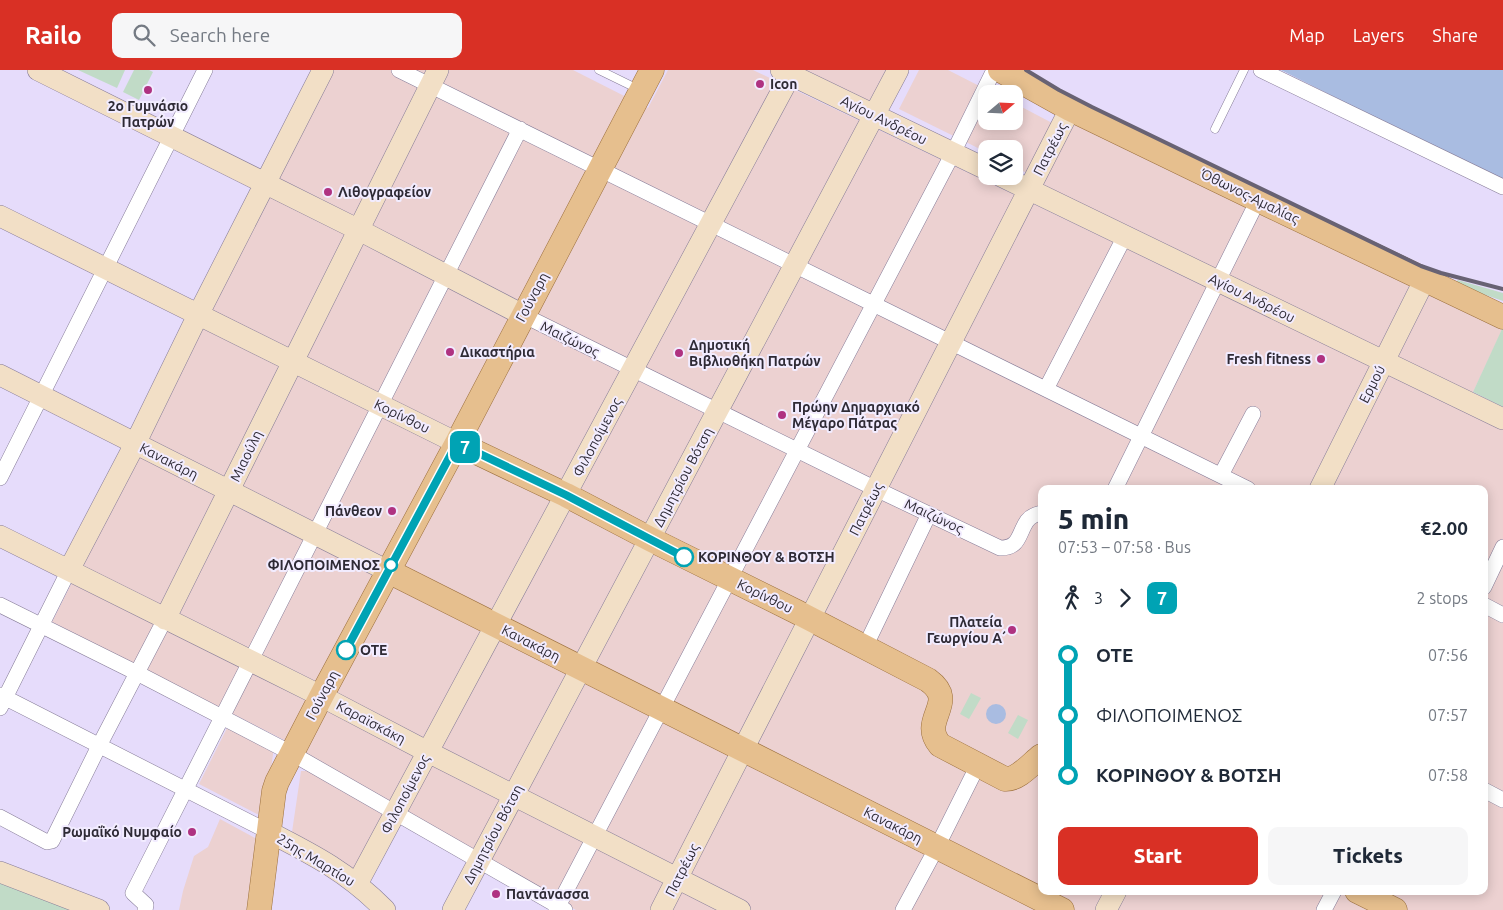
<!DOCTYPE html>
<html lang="en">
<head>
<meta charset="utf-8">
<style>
  :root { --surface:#fff; --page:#f6f6f7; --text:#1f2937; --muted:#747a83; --accent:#d93025 }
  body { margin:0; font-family:Ubuntu,sans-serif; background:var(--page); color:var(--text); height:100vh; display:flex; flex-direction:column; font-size:19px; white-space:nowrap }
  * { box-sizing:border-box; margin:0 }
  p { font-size:16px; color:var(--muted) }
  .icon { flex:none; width:28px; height:28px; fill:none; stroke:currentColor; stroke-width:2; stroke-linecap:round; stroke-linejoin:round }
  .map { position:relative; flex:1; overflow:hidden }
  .sheet { position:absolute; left:1038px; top:415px; width:450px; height:410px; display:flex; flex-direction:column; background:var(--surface); border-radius:10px; box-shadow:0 2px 12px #0003 }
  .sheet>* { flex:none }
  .badge { padding:0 10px; border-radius:8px; font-size:18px; line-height:32px }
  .needle { width:32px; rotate:71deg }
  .controls { position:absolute; left:978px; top:15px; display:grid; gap:10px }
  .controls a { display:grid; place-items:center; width:45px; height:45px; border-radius:10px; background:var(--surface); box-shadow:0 2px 12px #0003; font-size:25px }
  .map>.badge { position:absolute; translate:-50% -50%; box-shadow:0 0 0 2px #fff }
  .legs { display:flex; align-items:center; gap:8px; height:55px; padding:0 20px; font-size:16px }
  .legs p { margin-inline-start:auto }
  .head { display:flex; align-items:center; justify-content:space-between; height:85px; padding:0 20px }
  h1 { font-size:28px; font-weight:800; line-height:38px }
  .primary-button { display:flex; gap:10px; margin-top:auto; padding:10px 20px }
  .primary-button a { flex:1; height:58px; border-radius:10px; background:var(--accent); color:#fff; font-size:20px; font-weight:800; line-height:58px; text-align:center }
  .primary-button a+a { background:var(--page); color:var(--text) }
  ul { padding:0 20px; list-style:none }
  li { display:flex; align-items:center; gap:18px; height:60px; font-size:19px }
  li i { display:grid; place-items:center; width:8px; height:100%; margin:0 6px; background:currentColor }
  li i::after { content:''; width:12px; height:12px; margin:-6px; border:4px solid; border-radius:50%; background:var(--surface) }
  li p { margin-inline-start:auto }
  li:first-child i { background:linear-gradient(#0000 50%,currentColor 0) }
  li:last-child i { background:linear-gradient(currentColor 50%,#0000 0) }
  header { display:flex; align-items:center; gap:30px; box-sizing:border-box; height:70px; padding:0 25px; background:var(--accent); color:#fff }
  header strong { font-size:24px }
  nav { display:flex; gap:28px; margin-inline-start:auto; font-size:18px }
  .search { width:350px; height:45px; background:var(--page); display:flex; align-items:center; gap:12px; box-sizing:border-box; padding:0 18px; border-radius:10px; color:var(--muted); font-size:19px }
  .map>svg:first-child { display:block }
  .commercial { fill:#ecd1d1; fill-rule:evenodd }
  .green { fill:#c1dbc7 }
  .water { fill:#a9bce1 }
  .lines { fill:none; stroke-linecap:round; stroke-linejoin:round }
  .lane-casing { stroke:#867c98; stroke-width:9 }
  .street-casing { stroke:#867c98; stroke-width:16 }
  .secondary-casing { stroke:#867c98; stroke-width:22 }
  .primary-casing { stroke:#9b6f3d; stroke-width:25 }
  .lane { stroke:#fff; stroke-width:8 }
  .street { stroke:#fff; stroke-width:15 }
  .secondary { stroke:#f2dfc6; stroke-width:21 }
  .primary { stroke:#e6bf8e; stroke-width:24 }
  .rail { stroke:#686273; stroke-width:4 }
  .line-1-casing { stroke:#fff; stroke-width:11 }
  .line-1 { stroke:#00a3b4; stroke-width:8 }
  .poi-dot { fill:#af3281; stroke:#f2ecff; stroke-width:2 }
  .stop-1-dot { fill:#fff; stroke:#00a3b4; stroke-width:2.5 }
  .labels { text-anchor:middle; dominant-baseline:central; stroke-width:4; stroke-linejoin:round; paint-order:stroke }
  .poi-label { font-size:14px; font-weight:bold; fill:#2e2a35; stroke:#f2ecff; text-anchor:start }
  .street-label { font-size:14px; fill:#2e2a35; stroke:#f2ecff }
  .stop-label { font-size:14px; font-weight:bold; fill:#2e2a35; stroke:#f2ecff; text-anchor:start }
</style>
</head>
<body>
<header>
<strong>Railo</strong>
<div class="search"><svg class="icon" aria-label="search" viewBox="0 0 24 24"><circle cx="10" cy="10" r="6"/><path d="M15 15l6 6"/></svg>Search here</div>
<nav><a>Map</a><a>Layers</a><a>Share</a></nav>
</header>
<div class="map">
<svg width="1503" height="840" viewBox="0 0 1503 840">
  <rect width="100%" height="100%" fill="#e6dcfb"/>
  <path class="commercial" d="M 330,0 L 573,0 L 648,38 L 668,0 L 753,0 L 1032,133 L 1503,360 L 1503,840 L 576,840 L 481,788 L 284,670 L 52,552 ZM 1041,419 L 1484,419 L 1484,821 L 1041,821 Z
    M 793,0 L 897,0 L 873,44 Z
    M 919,0 L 948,0 L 995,24 L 986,24 L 986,51 L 1014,51 L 1014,33 L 1056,55 L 1030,105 L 1014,96 L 1014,79 L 986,79 L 986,82 L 899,39 Z
    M 1070,39 L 1503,258 L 1469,331 L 1029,120 Z
    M 228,656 L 274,677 L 265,742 L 257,744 L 199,714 Z
    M 301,701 L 310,701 L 388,746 L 358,802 L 316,778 L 292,762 Z
    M 220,749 L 259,770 L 251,840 L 179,840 L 183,821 L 194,786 L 208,777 Z"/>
  <path class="green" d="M 78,0 L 125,0 L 117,18 Z
    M 134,0 L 149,0 L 153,2 L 139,30 L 123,22 Z
    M 1458,210 L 1503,223 L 1503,231 L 1454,214 Z
    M 1502,259 L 1503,259 L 1503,337 L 1473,322 Z
    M 971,623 L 981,628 L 969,649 L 960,644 Z
    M 1018,645 L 1028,650 L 1018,669 L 1008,663 Z
    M 0,802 L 99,840 L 0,840 Z"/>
  <path class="water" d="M 1281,0 L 1503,0 L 1503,112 Z
    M986 644a10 10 0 1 1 20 0a10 10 0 1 1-20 0Z"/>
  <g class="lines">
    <defs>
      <path id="lane" d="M 599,0 L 638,19
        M 1215,59 L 1244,0"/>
      <path id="street" d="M 399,0 L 1248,419
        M 1261,0 L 1503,117
        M 523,245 L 876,419 L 1000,478 C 1020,478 1018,464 1027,451 C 1031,446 1036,444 1041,443
        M 1046,319 L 1125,166
        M 1221,405 L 1253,344
        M 0,408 L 205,0
        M 1115,419 L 1258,130
        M 1484,517 L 1503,477
        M 0,535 L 137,603 L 291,683 L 565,840
        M 1484,535 L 1503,545
        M 865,577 L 929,444
        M 0,625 L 269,762
        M 0,638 L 69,500
        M 1484,720 L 1503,730
        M 0,747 L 47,772 L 52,771 L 99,676 L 165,549
        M 145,840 L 146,835 L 133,823 L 520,59
        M 556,840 L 953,83 L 994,0
        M 903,840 L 937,777 L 978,695
        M 1324,840 L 1334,821"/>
      <path id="secondary" d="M 38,0 L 359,160 L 523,245
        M 781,0 L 986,99
        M 1001,106 L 1503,349
        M 0,146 L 457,373
        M 0,305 L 388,501
        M 1320,419 L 1425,209
        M 0,466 L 321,626 L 428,682 L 740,840
        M 69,500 L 135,374 L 198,245 L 323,0
        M 165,549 L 438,0
        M 269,762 C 314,785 349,803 385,840
        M 0,802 L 99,840
        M 357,814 L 793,0
        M 453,840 L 898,0
        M 661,840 L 1070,39
        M 1106,840 L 1116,821"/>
      <path id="primary" d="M 1000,0 L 1070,39 L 1258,130 L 1503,247
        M 457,373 L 566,425 L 650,469 L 797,542 L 928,610 C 960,633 918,649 940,675 L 1005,709 C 1018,710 1031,694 1041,686
        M 388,501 L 1062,840
        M 1357,821 L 1395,840
        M 259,840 L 274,721 L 277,712 L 324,621 L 457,373 L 652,0"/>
    </defs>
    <use href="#lane" class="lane-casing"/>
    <use href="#street" class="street-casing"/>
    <use href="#secondary" class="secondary-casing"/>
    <use href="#primary" class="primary-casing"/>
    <use href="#lane" class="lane"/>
    <use href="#street" class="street"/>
    <use href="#secondary" class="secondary"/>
    <use href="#primary" class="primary"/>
    <path class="rail" d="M 1026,0 L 1059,20 L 1092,37 L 1421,196 L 1441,203 L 1503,219"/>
  </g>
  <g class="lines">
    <defs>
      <path id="line-1" d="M 346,580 L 457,373 L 566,425 L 684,487"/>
    </defs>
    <use href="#line-1" class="line-1-casing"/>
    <use href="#line-1" class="line-1"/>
  </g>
  <g class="poi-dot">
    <circle cx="760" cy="14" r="5"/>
    <circle cx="148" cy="20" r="5"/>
    <circle cx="328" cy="122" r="5"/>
    <circle cx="450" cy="282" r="5"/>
    <circle cx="679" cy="283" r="5"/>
    <circle cx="1321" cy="289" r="5"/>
    <circle cx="782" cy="345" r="5"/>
    <circle cx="392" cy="441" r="5"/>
    <circle cx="1012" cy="560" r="5"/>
    <circle cx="192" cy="762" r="5"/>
    <circle cx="496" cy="824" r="5"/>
  </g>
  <g class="stop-1-dot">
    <circle cx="684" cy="487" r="9"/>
    <circle cx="391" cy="495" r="6"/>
    <circle cx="346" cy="580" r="9"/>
  </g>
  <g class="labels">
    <g class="poi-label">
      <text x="770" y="14">Icon</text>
      <text x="148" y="36" text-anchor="middle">2ο Γυμνάσιο<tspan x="148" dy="16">Πατρών</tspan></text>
      <text x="338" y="122">Λιθογραφείον</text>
      <text x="689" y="275">Δημοτική<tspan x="689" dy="16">Βιβλιοθήκη Πατρών</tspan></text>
      <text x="460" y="282">Δικαστήρια</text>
      <text x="1311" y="289" text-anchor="end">Fresh fitness</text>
      <text x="792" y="337">Πρώην Δημαρχιακό<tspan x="792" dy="16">Μέγαρο Πάτρας</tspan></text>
      <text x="382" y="441" text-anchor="end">Πάνθεον</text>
      <text x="1002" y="552" text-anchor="end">Πλατεία<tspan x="1002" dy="16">Γεωργίου Α΄</tspan></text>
      <text x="182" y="762" text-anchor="end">Ρωμαΐκό Νυμφαίο</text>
      <text x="506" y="824">Παντάνασσα</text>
    </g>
    <g class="street-label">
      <text transform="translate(884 50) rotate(26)">Αγίου Ανδρέου</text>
      <text transform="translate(1050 79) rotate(-63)">Πατρέως</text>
      <text transform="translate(1250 126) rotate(26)">Όθωνος-Αμαλίας</text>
      <text transform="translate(532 227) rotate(-62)">Γούναρη</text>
      <text transform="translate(1252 228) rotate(26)">Αγίου Ανδρέου</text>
      <text transform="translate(570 269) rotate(26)">Μαιζώνος</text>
      <text transform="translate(1372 314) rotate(-63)">Ερμού</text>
      <text transform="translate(402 346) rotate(26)">Κορίνθου</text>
      <text transform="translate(597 367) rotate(-62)">Φιλοποίμενος</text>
      <text transform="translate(246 386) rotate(-64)">Μιαούλη</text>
      <text transform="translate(169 391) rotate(27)">Κανακάρη</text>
      <text transform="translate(683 407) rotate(-62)">Δημητρίου Βότση</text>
      <text transform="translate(866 439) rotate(-63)">Πατρέως</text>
      <text transform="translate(934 446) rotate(25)">Μαιζώνος</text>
      <text transform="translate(765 526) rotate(26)">Κορίνθου</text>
      <text transform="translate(531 573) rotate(27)">Κανακάρη</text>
      <text transform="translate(322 625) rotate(-62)">Γούναρη</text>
      <text transform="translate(371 652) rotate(28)">Καραϊσκάκη</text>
      <text transform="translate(405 724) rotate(-62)">Φιλοποίμενος</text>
      <text transform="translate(893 755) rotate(27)">Κανακάρη</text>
      <text transform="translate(493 764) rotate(-62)">Δημητρίου Βότση</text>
      <text transform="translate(316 790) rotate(31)">25ης Μαρτίου</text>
      <text transform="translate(682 800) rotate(-63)">Πατρέως</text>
    </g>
    <g class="stop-label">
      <text x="698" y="487">ΚΟΡΙΝΘΟΥ &amp; ΒΟΤΣΗ</text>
      <text x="380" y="495" text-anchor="end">ΦΙΛΟΠΟΙΜΕΝΟΣ</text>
      <text x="360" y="580">ΟΤΕ</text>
    </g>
  </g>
</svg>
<div class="controls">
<a><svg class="needle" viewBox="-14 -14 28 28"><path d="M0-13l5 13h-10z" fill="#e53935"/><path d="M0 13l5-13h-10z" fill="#747a83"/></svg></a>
<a><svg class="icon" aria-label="layers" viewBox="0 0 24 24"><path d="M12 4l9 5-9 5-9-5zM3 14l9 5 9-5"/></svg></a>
</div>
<b class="badge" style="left:465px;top:377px;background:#00a3b4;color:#fff">7</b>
<section class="sheet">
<div class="head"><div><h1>5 min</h1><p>07:53 – 07:58 · Bus</p></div><b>€2.00</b></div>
<div class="legs"><svg class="icon" aria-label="walk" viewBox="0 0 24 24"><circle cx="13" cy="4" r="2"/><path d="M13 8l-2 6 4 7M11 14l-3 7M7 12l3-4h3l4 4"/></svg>3<svg class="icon" aria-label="forward" viewBox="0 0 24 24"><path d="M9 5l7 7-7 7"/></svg><b class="badge" style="background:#00a3b4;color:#fff">7</b><p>2 stops</p></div>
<ul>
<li><i style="color:#00a3b4"></i><b>ΟΤΕ</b><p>07:56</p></li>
<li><i style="color:#00a3b4"></i><span>ΦΙΛΟΠΟΙΜΕΝΟΣ</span><p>07:57</p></li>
<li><i style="color:#00a3b4"></i><b>ΚΟΡΙΝΘΟΥ &amp; ΒΟΤΣΗ</b><p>07:58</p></li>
</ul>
<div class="primary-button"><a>Start</a><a>Tickets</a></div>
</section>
</div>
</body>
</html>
